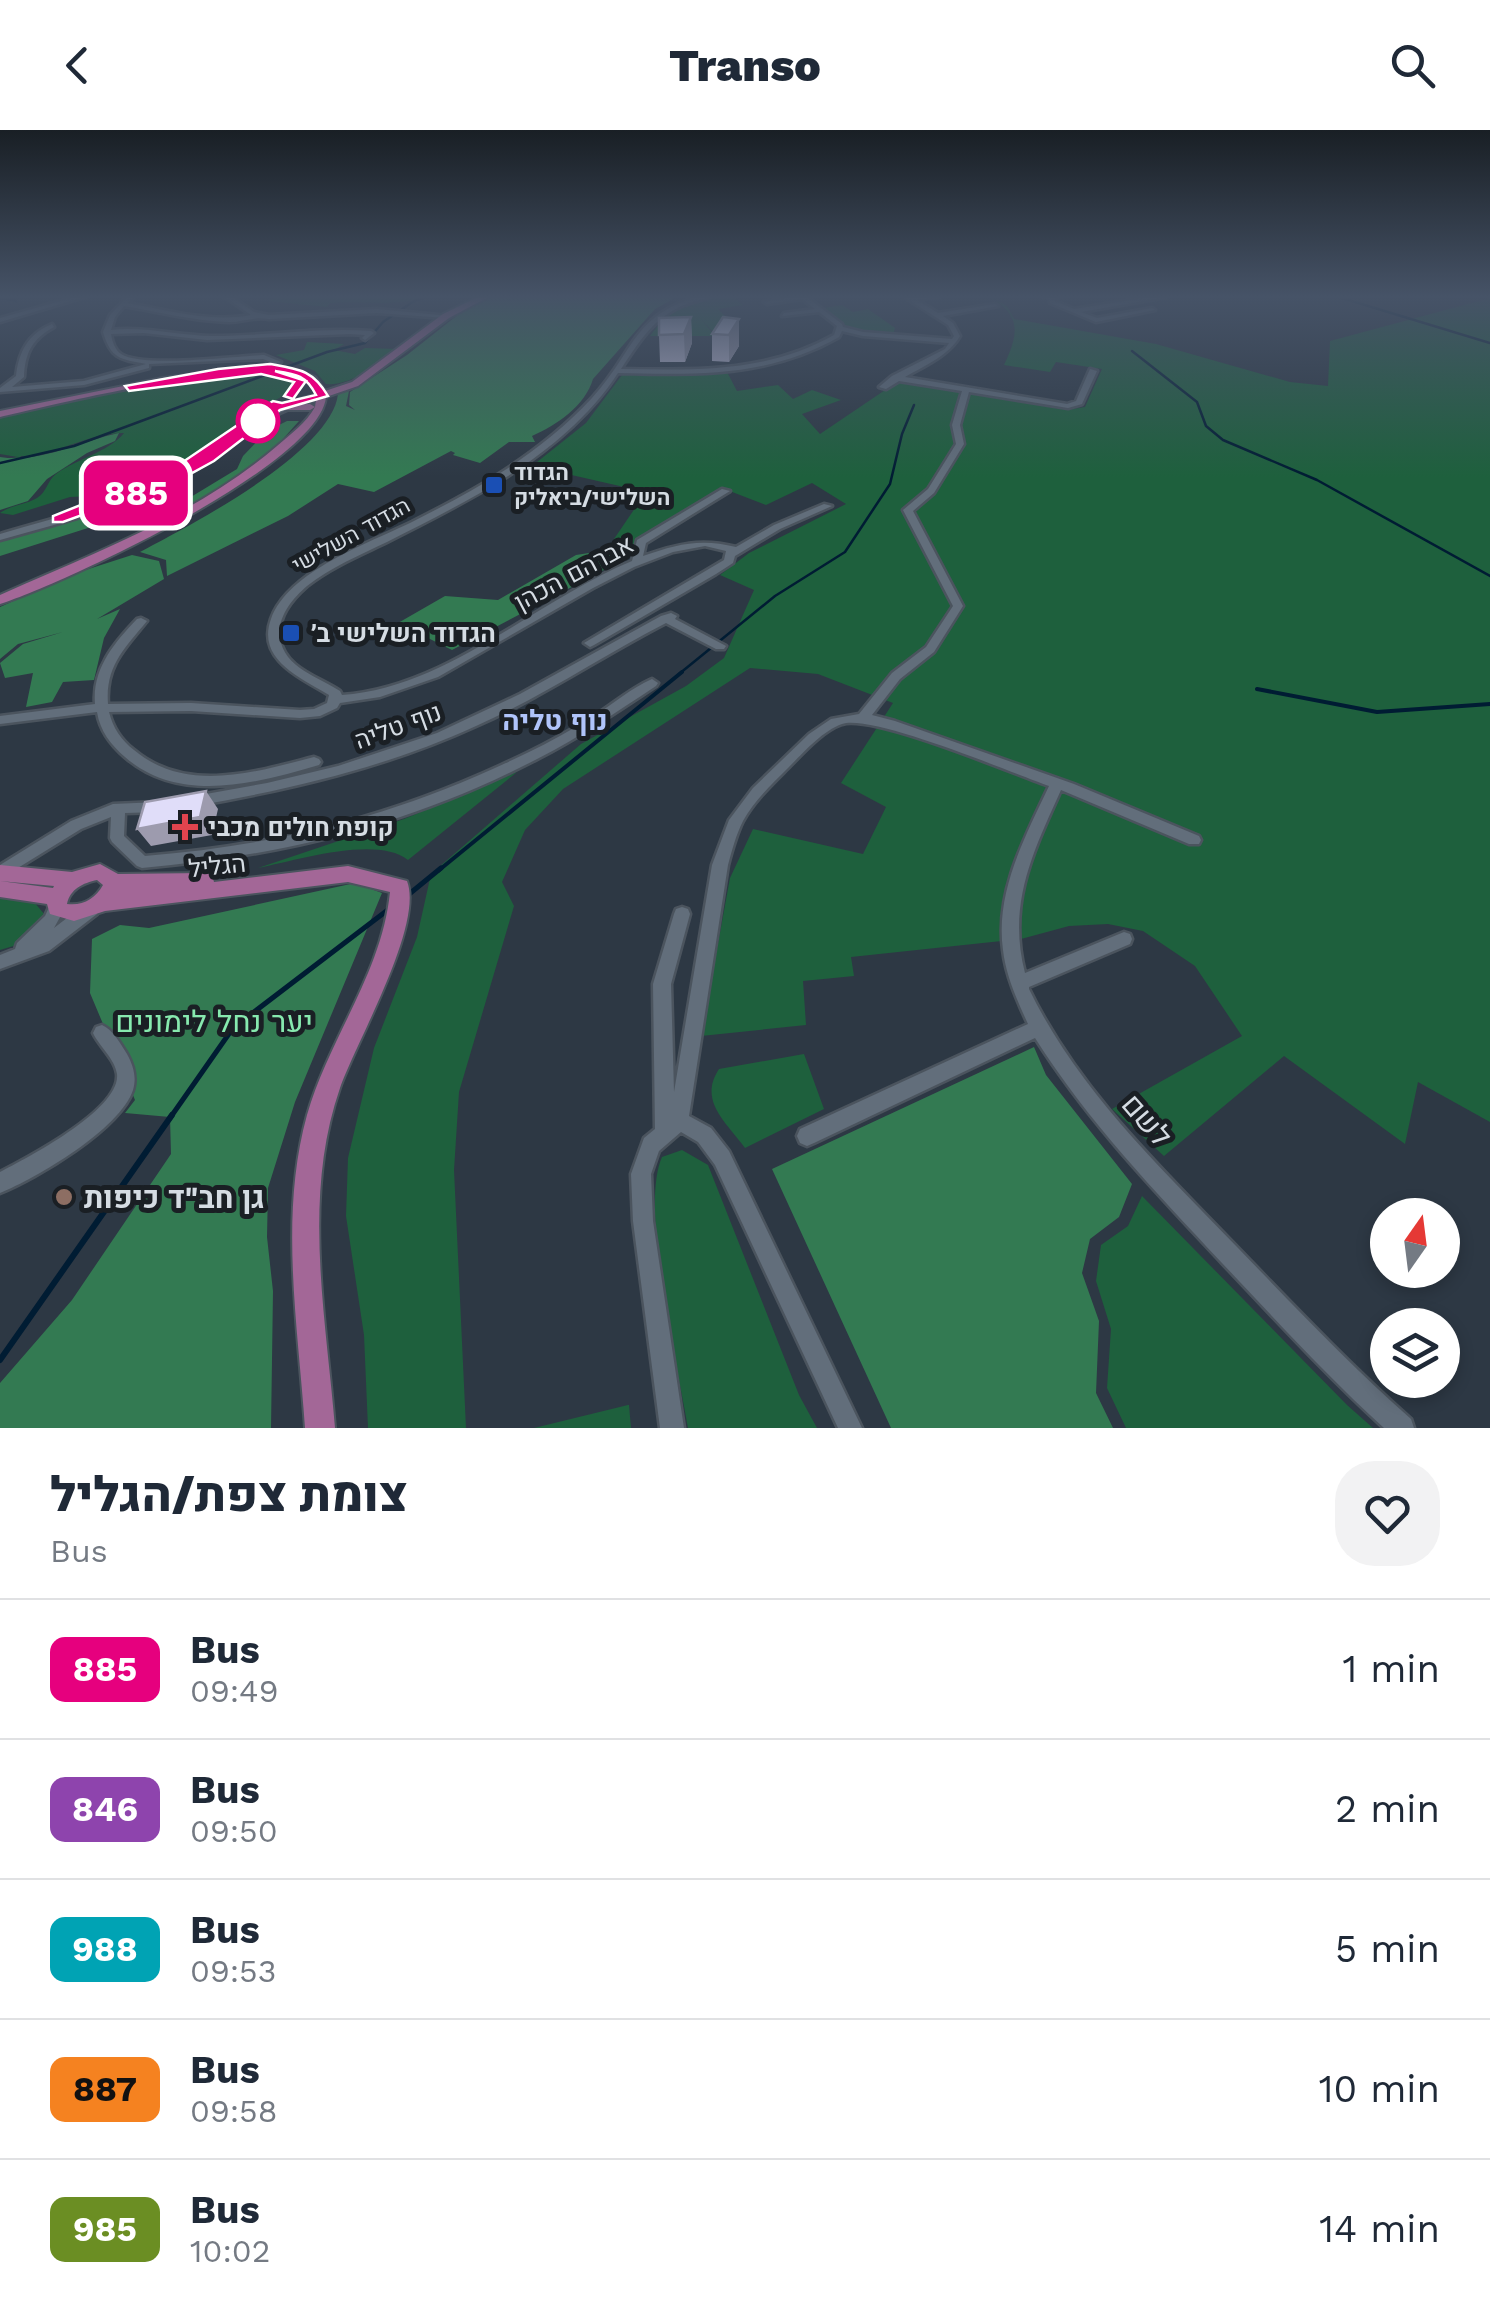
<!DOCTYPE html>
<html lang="en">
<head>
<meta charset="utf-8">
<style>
  :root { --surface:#fff; --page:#f2f2f3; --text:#1f2937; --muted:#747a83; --line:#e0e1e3 }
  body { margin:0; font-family:"Work Sans",Heebo,sans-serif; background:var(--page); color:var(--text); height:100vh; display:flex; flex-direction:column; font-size:38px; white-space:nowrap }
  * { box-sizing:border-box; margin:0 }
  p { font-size:32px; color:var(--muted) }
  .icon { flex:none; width:55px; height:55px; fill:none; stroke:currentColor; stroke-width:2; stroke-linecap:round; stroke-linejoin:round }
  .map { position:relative; height:1298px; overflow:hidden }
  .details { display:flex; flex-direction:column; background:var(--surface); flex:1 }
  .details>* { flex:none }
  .badge { padding:0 20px; border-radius:15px; font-size:35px; line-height:65px }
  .needle { width:65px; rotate:14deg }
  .buttons { position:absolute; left:1370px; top:1068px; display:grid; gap:20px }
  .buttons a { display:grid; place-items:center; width:90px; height:90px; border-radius:50%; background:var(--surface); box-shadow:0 5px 15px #0003; font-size:50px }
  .map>.badge { position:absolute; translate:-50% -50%; box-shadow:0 0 0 5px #fff }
  .round { display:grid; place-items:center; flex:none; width:105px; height:105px; border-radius:40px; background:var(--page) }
  .head { display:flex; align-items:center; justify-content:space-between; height:170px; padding:0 50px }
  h1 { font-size:48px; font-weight:800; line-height:75px }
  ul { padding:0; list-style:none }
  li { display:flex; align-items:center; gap:30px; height:140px; padding:0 50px; border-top:2px solid var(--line) }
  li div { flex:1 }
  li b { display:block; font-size:38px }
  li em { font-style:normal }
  li .badge { min-width:110px; font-weight:700; text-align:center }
  header { display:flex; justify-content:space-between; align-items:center; height:130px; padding:0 50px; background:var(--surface); font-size:45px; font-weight:800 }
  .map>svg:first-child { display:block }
  .green { fill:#1e603d }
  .forest { fill:#337a52 }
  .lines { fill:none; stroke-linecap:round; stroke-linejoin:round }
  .stream-far3 { stroke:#001c33; stroke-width:2.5 }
  .stream-far2 { stroke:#001c33; stroke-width:4 }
  .stream-far1 { stroke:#001c33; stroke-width:5 }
  .stream { stroke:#001c33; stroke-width:6 }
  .minor-casing { stroke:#4b545e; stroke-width:5 }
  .major-casing { stroke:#4b545e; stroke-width:4 }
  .minor { fill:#626e7b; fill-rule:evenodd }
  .major { fill:#a36797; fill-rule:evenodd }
  .wall { fill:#c1bed6 }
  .shaded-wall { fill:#9d9bae }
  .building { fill:#e0ddf9; stroke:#9d9bae; stroke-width:2.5 }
  .line { fill:#e6007e; stroke:#fff; stroke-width:2.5 }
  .stop-dot { fill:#fff; stroke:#e6007e; stroke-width:5 }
  .transit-dot { fill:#1a4fb4; stroke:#1a1f24; stroke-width:4 }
  .health-dot { fill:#e0444e; stroke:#1a1f24; stroke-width:4 }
  .education-dot { fill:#8d6e63; stroke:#1a1f24; stroke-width:4 }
  .labels { text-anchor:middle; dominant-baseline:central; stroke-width:10; stroke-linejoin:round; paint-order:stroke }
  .far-poi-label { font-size:22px; font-weight:bold; fill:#d5dce3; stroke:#1a1f24; text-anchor:start }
  .far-street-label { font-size:22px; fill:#d5dce3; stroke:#1a1f24 }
  .street-label { font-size:25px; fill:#d5dce3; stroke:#1a1f24 }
  .poi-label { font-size:25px; font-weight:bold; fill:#d5dce3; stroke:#1a1f24; text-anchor:start }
  .neighbourhood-label { font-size:28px; font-weight:bold; fill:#b0c4fa; stroke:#1a1f24 }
  .near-park-label { font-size:30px; fill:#87eaaf; stroke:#1a1f24 }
  .near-street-label { font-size:30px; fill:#d5dce3; stroke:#1a1f24 }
  .near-poi-label { font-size:30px; font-weight:bold; fill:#d5dce3; stroke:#1a1f24; text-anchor:start }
</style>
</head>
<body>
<header><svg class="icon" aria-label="back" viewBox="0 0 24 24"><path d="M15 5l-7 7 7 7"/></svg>Transo<svg class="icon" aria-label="search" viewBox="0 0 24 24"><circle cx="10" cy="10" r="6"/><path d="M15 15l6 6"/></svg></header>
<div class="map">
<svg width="1490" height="1298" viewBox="0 0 1490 1298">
  <rect width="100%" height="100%" fill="#2d3844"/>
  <path class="green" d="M 265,165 L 430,165 C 400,178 363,170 330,173 L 327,177 L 269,171 L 276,167 Z
    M 732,165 L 743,175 L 718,179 L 725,186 L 713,202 L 701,189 L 715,206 L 650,206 C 674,173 692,170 732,165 Z
    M 986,165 L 1007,176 L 1014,189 L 1156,214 L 1290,252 L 1328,256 L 1330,211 L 1490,168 L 1490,992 L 1418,952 L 1405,1014 L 1284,926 L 1164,1026 L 1112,979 L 1242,906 L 1195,836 L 1143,801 L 1108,794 L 1069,796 L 1021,809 L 851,827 L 854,846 L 803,851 L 806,895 L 701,906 L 730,748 L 753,699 L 863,724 L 886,677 L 841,653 L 893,573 L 818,544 L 750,538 L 563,659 L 525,700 L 502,752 L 514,776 L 459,962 L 454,1040 L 466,1298 L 368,1298 L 364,1205 L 346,1086 L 348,1028 L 374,918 L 417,807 L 431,744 L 581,614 L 686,556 L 724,528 L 754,460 L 720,445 L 749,423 L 846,374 L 812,353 L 766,375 L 727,360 L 635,415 L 614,409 L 646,362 L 532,336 L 586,293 L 622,245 L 727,242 L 737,261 L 778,255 L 793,269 L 812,260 L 841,270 L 802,284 L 820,304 L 897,252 L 1067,280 L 1085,277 L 1102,239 L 1056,232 L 1050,242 L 1004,235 C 1020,201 1021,184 986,165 Z
    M 842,175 L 853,182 L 868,179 L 895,198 L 893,205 L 849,199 L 824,178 Z
    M 307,212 L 344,214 L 334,220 L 355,224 L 365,218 L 398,219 C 378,234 352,256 326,254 L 315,241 L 276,225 L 304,220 Z
    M 239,244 L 277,244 L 298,252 L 289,263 L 252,282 L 185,332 L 79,378 L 92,366 L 70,367 L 13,385 L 0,383 C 11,375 25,375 37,368 C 47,362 47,351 56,344 C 76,329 109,322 124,303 C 87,303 50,328 20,326 L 36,336 L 0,330 L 18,327 L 0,324 L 0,287 L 100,265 Z
    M 517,642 L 408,730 C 376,705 296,731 258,738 L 404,689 Z
    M 0,767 L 34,772 L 45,785 L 20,814 L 0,820 Z
    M 804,924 L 824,979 L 745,1018 C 726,992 698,971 719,939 Z
    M 682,1020 L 708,1035 L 799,1265 L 817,1298 L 688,1298 C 678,1237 639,1079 662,1027 Z
    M 1142,1066 L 1347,1275 L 1373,1298 L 1126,1298 L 1107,1258 L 1111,1199 L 1096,1151 L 1101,1115 L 1128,1096 Z
    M 629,1275 L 631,1298 L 534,1298 L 628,1275 Z"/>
  <path class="forest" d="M 497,165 L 680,165 L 655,179 L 593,249 C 585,276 557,295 532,306 L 535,312 L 509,312 L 480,333 L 453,325 L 455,323 L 451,321 L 374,362 L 338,354 L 288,386 L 167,446 L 166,430 L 140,422 C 189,396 332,322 338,264 L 349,261 L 346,276 L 355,280 L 349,275 L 350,262 L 407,225 L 459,184 Z
    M 287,291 L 299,291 L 257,338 L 188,378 L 137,395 L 88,398 L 0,426 L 0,412 L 132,371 L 162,379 L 176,376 L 237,339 L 243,326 L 267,301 Z
    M 119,303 L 115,311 L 87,323 L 47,349 L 28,371 L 0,380 L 0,327 C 39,334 80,311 119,303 Z
    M 608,420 L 626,423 L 619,432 L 452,520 L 398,493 L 445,466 L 498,470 L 576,425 Z
    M 132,425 L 159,431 L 164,449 L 97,489 L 120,479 L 104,508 L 94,550 L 63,552 L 52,572 L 26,577 L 33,543 L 5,548 L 0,533 L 23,514 L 63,502 L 18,514 L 0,529 L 0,477 L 73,444 Z
    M 355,753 L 382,763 L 295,972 L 268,1058 L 267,1107 L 273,1161 L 271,1298 L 0,1298 L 0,1253 L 72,1170 L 171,1024 L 170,987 L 125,983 L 135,970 L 90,863 L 92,809 L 120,795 L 149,798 Z
    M 1034,917 L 1046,945 L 1132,1054 L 1119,1087 L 1090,1109 L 1082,1143 L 1099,1191 L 1096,1263 L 1113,1298 L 891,1298 L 772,1039 Z"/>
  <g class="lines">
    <path class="stream-far3" d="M 1332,165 L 1490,213
      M 0,168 L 16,171
      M 1132,221 L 1197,272 L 1206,296 L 1223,310 L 1317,350 L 1490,446
      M 0,333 L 74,316 L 327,222 L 365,213 L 383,192 L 414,171 L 433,165
      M 679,544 L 775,466 L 845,422 L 890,354 L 902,304 L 914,275"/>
    <path class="stream-far2" d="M 1257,559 L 1377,582 L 1490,574
      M 438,741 L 682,542"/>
    <path class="stream-far1" d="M 408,765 L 441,738
      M 170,988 L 233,898 L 389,779"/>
    <path class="stream" d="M 0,1230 L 172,985"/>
    <defs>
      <path id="minor" d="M 82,165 L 91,165 L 0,192 L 0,188 Z
        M 129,165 L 135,165 L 127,173 C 167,180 210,193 251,185 L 222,165 L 229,165 L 254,182 L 269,185 L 377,179 L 449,186 L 446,188 L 377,183 L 269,189 C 255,186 243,192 229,192 C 194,191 159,182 124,176 L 115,187 L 111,200 C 145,196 179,206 213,206 C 266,206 318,197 371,201 L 374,203 L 365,210 L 362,208 L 365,205 L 350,204 L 207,210 L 144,203 L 111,204 C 112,211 115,220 121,224 C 142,238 236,226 264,225 L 281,232 L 262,243 L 259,243 L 259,239 L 271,232 L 263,229 L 149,234 L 149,238 L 84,255 L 0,262 L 0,258 L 16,246 C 19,221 28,204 52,194 L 54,197 C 32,209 25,223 24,247 L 12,257 L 84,251 L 146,234 C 120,229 111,229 103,202 L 110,185 Z
        M 705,165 L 715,165 C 705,169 694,171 684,175 C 653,188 639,212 621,239 C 697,240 766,243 834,205 L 837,196 L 819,182 L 782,186 L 784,183 L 815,179 L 802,169 L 767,174 L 764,172 L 804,165 L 842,194 L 843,197 L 863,202 L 952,209 L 954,206 L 948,195 L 901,165 L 912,167 L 948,165 L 917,170 L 938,183 L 995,174 L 998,176 L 943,186 L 953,193 L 960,206 C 949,225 926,235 905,247 L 1067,274 L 1076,271 L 1090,239 L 1097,241 L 1082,274 L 1068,278 L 969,262 L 960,295 L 964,314 L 934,363 L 913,381 L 963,476 L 934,522 L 900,549 L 872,585 L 895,591 L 1074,654 L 1199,706 L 1201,710 L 1199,714 L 1189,714 L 1061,660 C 1033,722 1007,774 1025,843 L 1124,802 L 1130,804 L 1132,809 L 1130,814 L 1029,857 L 1029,859 C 1078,960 1160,1037 1238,1118 C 1294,1176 1350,1235 1411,1289 L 1414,1298 L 1384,1298 C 1327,1246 1275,1189 1222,1133 C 1154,1060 1089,993 1035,908 L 814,1013 L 807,1016 L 800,1013 L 797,1006 L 800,999 L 1028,894 C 1017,870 1006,846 1003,820 C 995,762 1025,707 1049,656 C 1012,643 873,584 842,594 C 822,601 803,623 788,638 C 772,654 754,671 743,691 C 736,705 732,720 728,735 L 689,986 L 711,998 L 729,1021 L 862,1298 L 838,1298 L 715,1035 L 698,1012 L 681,1002 L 659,1021 L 651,1044 L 653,1091 L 684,1298 L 660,1298 L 633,1091 L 631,1044 L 644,1008 L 655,999 L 653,854 L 674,784 L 676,779 L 682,777 L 688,779 L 690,784 L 671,854 L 674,962 L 712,735 L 729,690 L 753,658 L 809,604 L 831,589 L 859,584 L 892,543 L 926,517 L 953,476 L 903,380 L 928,359 L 956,314 L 952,295 L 962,261 L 899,251 L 886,259 L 879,257 L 892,246 L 945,219 L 949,213 L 863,206 L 842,201 L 839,207 C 769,247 697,245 618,243 C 590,286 550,319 508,346 C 469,371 428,391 387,412 C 360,425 331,437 307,456 C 292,469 277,487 280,508 C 284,538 319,547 340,561 L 342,565 C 447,558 537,470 632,431 L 637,410 L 722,359 L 730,361 L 646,413 L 643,426 C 677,414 701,408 736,417 L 774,395 L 824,374 L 832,376 L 780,399 L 735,426 L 733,433 L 716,444 L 594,515 L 590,517 L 584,513 L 724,430 L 726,421 L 705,416 L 673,422 L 634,437 L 593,458 L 438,547 L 380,567 L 340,573 L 337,578 L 320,586 L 300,588 L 191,581 L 109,582 C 113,598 121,610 134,620 C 186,664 256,642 314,627 L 319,629 L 321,632 L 319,635 C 257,653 180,675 125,627 C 111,615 100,601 97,582 L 0,594 L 0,586 L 95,574 C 92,539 114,513 137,489 L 141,488 L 147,491 C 125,518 105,536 108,574 L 191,573 L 300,580 L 314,579 L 327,573 L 329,565 C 302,548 256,530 271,489 C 288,441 369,413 412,392 C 443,376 475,360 505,340 C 537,319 566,296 592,268 C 636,220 632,183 705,165 Z
        M 1034,165 L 1072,165 L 1054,167 L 1055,171 L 1074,179 L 1163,165 L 1166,167 L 1081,182 L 1097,188 L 1152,178 L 1155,180 L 1096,192 L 1050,173 L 1048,167 Z
        M 313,266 L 316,266 L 316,270 C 259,283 232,321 183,347 C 126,376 61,393 0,410 L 0,404 C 61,386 125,371 181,340 C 229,314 256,279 313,266 Z
        M 671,483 L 677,486 L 675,489 L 726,516 L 724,519 L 716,519 L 666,493 C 602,526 542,567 476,596 C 387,637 291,659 195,676 L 190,675 L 188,671 L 190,667 L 195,666 L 267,653 L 338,636 L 437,603 L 520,564 L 661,486 Z
        M 652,549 L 658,553 L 656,556 C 618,581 580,607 539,628 C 410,695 285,725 142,738 L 137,736 L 112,712 L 110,708 L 111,687 L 81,699 L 0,749 L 0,735 L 71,691 L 113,674 L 159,672 L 164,673 L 166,677 L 164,681 L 159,682 L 125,683 L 124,706 L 145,726 C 286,714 400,685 527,623 C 550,612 573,599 594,586 C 613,574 631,558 652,549 Z
        M 57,771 L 63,773 L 65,778 L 54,798 L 85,774 L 91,772 L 97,774 L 99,779 L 97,784 L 49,821 L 0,839 L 0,825 L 15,819 L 17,813 L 45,786 L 51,773 Z
        M 102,895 C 113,900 120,913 127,924 C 133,935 137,947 133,960 C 120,999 37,1048 0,1063 L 0,1042 C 27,1028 121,979 117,944 C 115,929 99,916 93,903 L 96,897 Z"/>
      <path id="major" d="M 482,165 L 492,165 L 449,188 L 358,256 L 326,267 C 320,334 63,454 0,474 L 0,465 C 96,422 197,385 277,316 C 291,304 306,293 315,277 L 310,280 L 276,280 L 271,277 L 272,275 L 310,274 L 315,277 L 316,270 L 309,268 L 316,264 C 314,259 313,254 308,251 C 268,221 54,275 0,287 L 0,281 L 163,248 L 257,237 L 295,239 L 315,247 L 325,261 L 352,252 L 443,184 Z
        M 100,734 L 118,744 L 205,743 L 212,745 L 214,752 L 348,736 L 407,751 C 424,795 356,912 340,958 C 302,1067 326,1187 335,1298 L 305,1298 C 298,1195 279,1086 307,985 C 329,908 382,843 390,762 L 348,752 L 105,781 L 74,791 L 50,784 L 47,774 L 0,767 L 0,751 L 53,758 L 54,756 L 0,751 L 0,735 L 72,742 ZM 97,750 L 103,755 C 95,769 83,776 67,774 C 70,759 83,753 97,750 Z"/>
    </defs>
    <use href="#minor" class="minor-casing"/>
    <use href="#major" class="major-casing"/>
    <use href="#minor" class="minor"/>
    <use href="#major" class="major"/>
  </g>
  <path class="wall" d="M 691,187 L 692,213 L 685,232 L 660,232 L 659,205 Z
    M 739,189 L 739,216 L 729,232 L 712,231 L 712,204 Z"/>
  <path class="shaded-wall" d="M 691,187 L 692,213 L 685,232 L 684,204 Z
    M 739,189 L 739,216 L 729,232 L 729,205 Z
    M 206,661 L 218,679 L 212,705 L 151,716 L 137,699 Z"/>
  <path class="building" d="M 691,187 L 684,204 L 659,205 L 659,188 Z
    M 723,187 L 739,189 L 729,205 L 712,204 Z
    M 206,661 L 200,687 L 137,699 L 145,672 Z"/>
  <linearGradient id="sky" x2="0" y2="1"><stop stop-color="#191f25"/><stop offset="0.48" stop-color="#465367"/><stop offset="1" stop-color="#465367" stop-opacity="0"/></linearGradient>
  <rect width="1490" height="347" fill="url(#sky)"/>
  <path class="line" d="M 270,234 C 299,239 313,240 328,266 L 280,280 L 214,331 L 181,349 L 63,392 L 53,392 L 53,386 L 174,338 L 273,271 L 282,273 L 316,265 C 306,245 296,244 275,241 L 306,251 L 293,269 L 284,266 L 294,252 L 261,244 L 129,261 L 125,256 L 218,239 Z"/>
  <circle class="stop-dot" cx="258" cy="291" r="20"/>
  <g class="transit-dot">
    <rect x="484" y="345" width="20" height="20" rx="5"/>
    <rect x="281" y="493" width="20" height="20" rx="5"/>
  </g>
  <path class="health-dot" d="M180 682h10v10h10v10h-10v10h-10v-10h-10v-10h10z"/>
  <circle class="education-dot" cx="64" cy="1067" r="10"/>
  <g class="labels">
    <g class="far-poi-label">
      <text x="514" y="342">הגדוד<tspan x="514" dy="25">השלישי/ביאליק</tspan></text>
    </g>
    <g class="far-street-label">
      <text transform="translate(351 405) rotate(-29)">הגדוד השלישי</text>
    </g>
    <g class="street-label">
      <text transform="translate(574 443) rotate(-28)">אברהם הכהן</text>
      <text transform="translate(398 596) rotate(-20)">נוף טליה</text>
      <text transform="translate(217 736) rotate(-6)">הגליל</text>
    </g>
    <g class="poi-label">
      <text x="311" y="503">הגדוד השלישי ב׳</text>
      <text x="208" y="697">קופת חולים מכבי</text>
    </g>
    <g class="neighbourhood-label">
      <text x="555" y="590">נוף טליה</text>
    </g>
    <g class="near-park-label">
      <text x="214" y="891">יער נחל לימונים</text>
    </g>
    <g class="near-street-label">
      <text transform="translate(1147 990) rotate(49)">לשם</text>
    </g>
    <g class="near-poi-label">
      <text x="84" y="1067">גן חב"ד כיפות</text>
    </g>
  </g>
</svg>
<div class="buttons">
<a><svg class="needle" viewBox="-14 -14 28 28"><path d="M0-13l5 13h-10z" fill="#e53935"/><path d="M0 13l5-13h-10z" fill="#747a83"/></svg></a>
<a><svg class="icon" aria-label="layers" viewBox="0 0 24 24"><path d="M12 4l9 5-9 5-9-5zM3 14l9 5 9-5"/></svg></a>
</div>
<b class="badge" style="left:136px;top:363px;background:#e6007e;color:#fff">885</b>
</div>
<section class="details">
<div class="head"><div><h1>צומת צפת/הגליל</h1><p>Bus</p></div><a class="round"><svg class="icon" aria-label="heart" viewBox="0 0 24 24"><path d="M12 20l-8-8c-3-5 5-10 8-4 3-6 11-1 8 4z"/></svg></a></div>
<ul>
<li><span class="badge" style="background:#e6007e;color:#fff">885</span><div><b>Bus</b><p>09:49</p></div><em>1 min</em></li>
<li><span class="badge" style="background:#8e44ad;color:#fff">846</span><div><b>Bus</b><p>09:50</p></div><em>2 min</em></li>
<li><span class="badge" style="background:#00a3b4;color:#fff">988</span><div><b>Bus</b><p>09:53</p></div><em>5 min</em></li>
<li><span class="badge" style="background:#f58220;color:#111">887</span><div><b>Bus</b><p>09:58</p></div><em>10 min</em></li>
<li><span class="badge" style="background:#6b8e23;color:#fff">985</span><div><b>Bus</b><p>10:02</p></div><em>14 min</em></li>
</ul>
</section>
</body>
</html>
